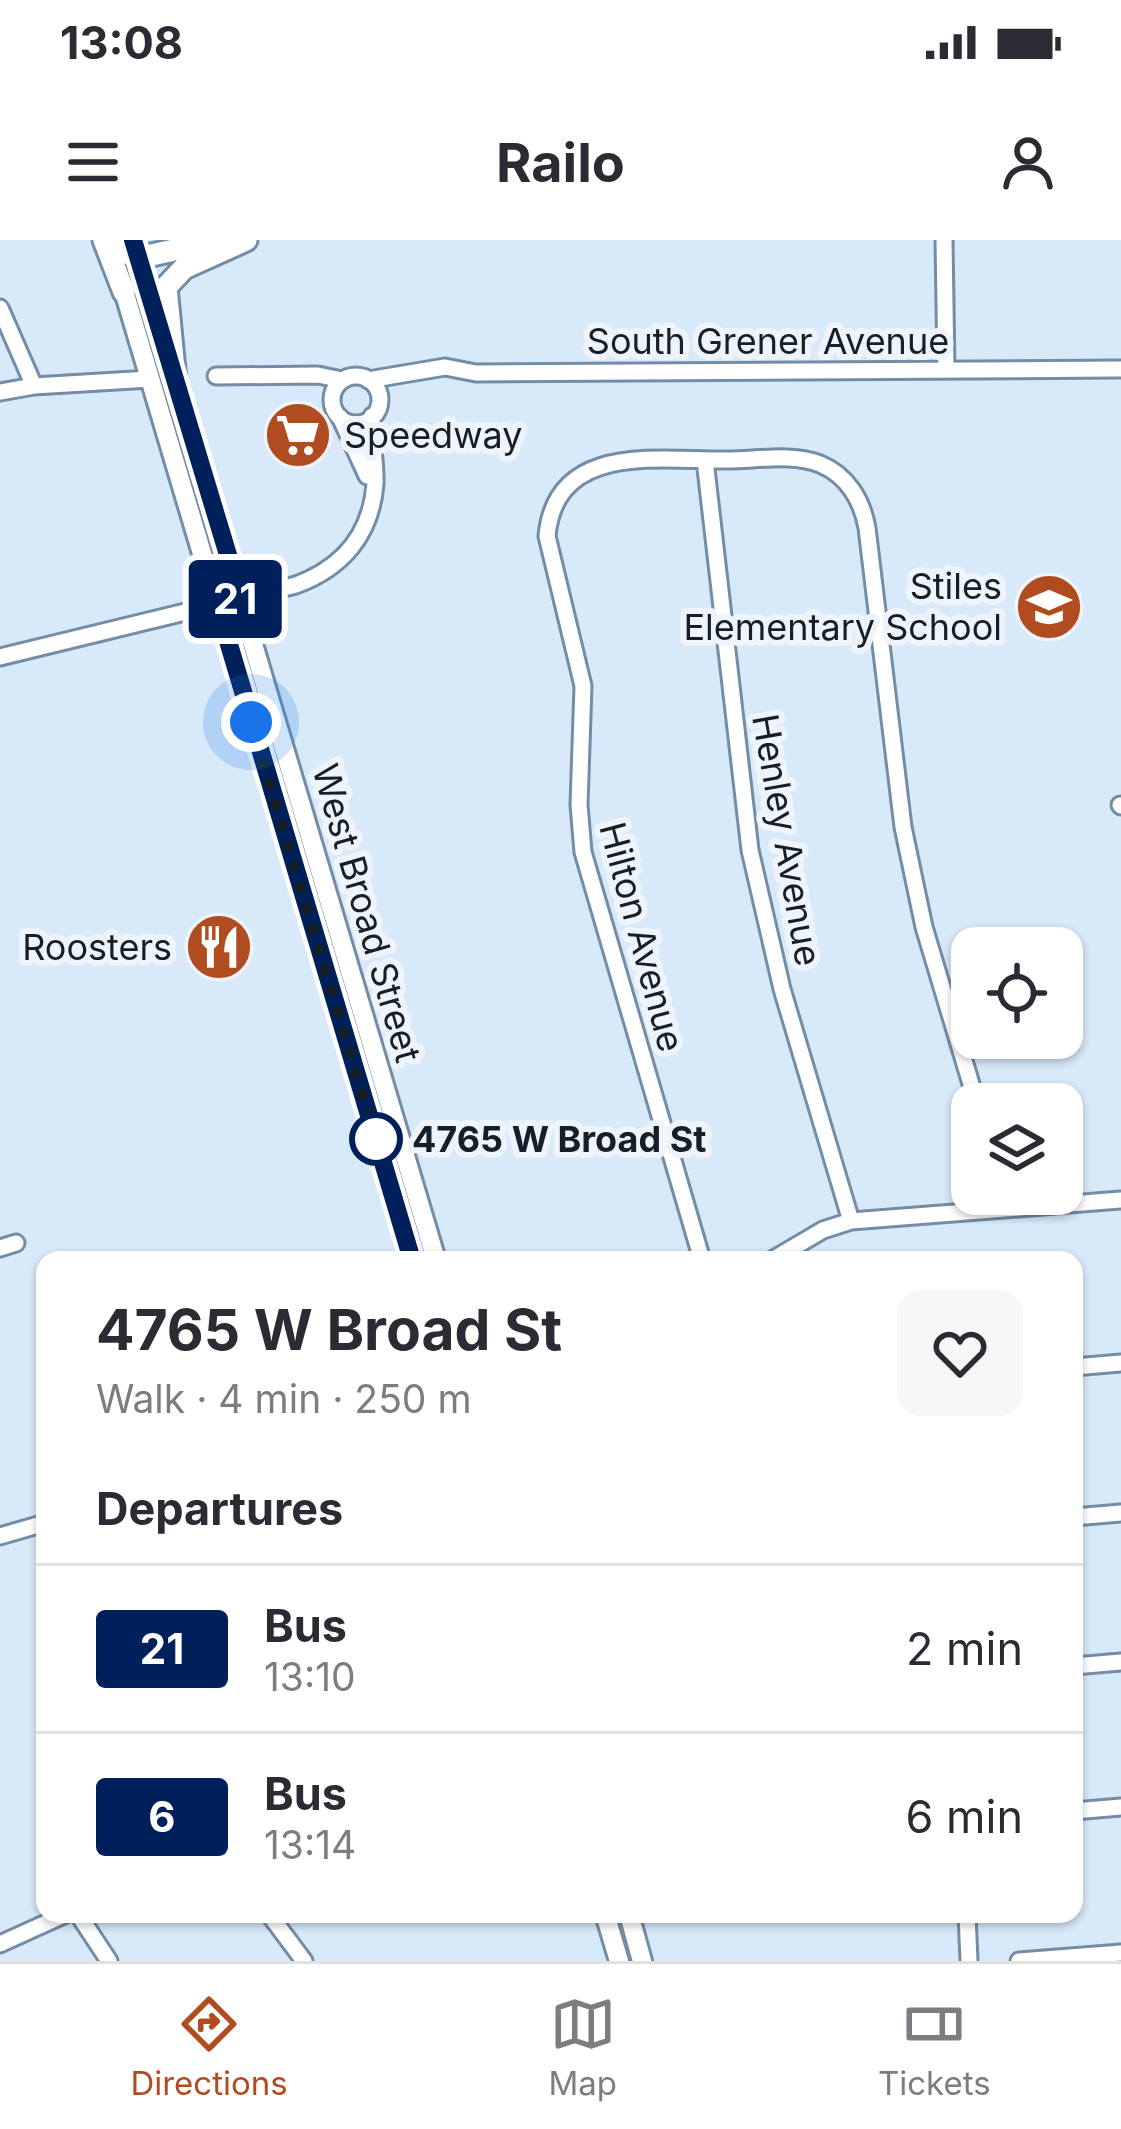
<!DOCTYPE html>
<html lang="en">
<head>
<meta charset="utf-8">
<style>
  :root { --surface:#fff; --page:#f7f7f7; --text:#2b2b33; --muted:#7c7c81; --line:#e1e1e2; --accent:#b14b20 }
  body { margin:0; font-family:Inter,sans-serif; background:var(--page); color:var(--text); height:100vh; display:flex; flex-direction:column; font-size:45px; white-space:nowrap }
  * { box-sizing:border-box; margin:0 }
  p { font-size:39px; color:var(--muted) }
  .icon { flex:none; width:66px; height:66px; fill:none; stroke:currentColor; stroke-width:2; stroke-linecap:round; stroke-linejoin:round }
  .map { position:relative; flex:1; overflow:hidden }
  .sheet { position:absolute; left:36px; top:1011px; width:1047px; height:672px; display:flex; flex-direction:column; background:var(--surface); border-radius:24px; box-shadow:0 3px 9px #0004 }
  .sheet>* { flex:none }
  .badge { padding:0 24px; border-radius:9px; font-size:42px; line-height:78px }
  .buttons { position:absolute; left:951px; top:687px; display:grid; gap:24px }
  .buttons a { display:grid; place-items:center; width:132px; height:132px; border-radius:24px; background:var(--surface); box-shadow:0 3px 9px #0004; font-size:60px }
  .you { position:absolute; width:60px; height:60px; margin:-30px; border:9px solid #fff; border-radius:50%; background:#1a73e8; box-shadow:0 0 0 18px #1a73e833 }
  .map>.badge { position:absolute; translate:-50% -50%; box-shadow:0 0 0 6px #fff }
  h2 { padding:0 60px; font-size:45px; line-height:108px }
  .round { display:grid; place-items:center; flex:none; width:126px; height:126px; border-radius:24px; background:var(--page) }
  .headline { display:flex; align-items:center; justify-content:space-between; height:204px; padding:0 60px }
  h1 { font-size:57px; font-weight:700; line-height:90px }
  ul { padding:0; list-style:none }
  li { display:flex; align-items:center; gap:36px; height:168px; padding:0 60px; border-top:3px solid var(--line) }
  li div { flex:1 }
  li b { display:block; font-size:45px }
  li em { font-style:normal }
  li .badge { min-width:132px; font-weight:700; text-align:center }
  .status { display:flex; justify-content:space-between; align-items:center; height:84px; padding:0 60px; background:var(--surface); direction:ltr }
  .status svg { height:33px; fill:currentColor }
  header { display:flex; justify-content:space-between; align-items:center; height:156px; padding:0 60px; background:var(--surface); font-size:54px; font-weight:700 }
  .tabs { display:flex; justify-content:space-around; align-items:center; height:168px; border-top:3px solid var(--line); background:var(--surface); font-size:33px; color:var(--muted) }
  .tabs a { display:grid; justify-items:center; gap:6px }
  .tabs .on { color:var(--accent) }
  .map>svg:first-child { display:block }
  .lines { fill:none; stroke-linecap:round; stroke-linejoin:round }
  .minor-casing { stroke:#748da6; stroke-width:21 }
  .major-casing { stroke:#748da6; stroke-width:24 }
  .highway-casing { stroke:#748da6; stroke-width:27 }
  .minor { stroke:#fff; stroke-width:15 }
  .major { stroke:#fff; stroke-width:18 }
  .highway { stroke:#fff; stroke-width:21 }
  .line-casing { stroke:#fff; stroke-width:27 }
  .line { stroke:#00205b; stroke-width:18 }
  .walk { stroke:#151f29; stroke-width:12; stroke-dasharray:0 21.6 }
  .stop-dot { fill:#fff; stroke:#00205b; stroke-width:6 }
  .labels { text-anchor:middle; dominant-baseline:central; stroke-width:12; stroke-linejoin:round; paint-order:stroke }
  .street-label { font-size:36px; fill:#151f29; stroke:#eff4fa }
  .poi-label { font-size:36px; fill:#151f29; stroke:#eff4fa; text-anchor:end }
  .stop-label { font-size:36px; font-weight:bold; fill:#151f29; stroke:#eff4fa; text-anchor:start }
</style>
</head>
<body>
<div class="status"><b>13:08</b><svg viewBox="0 0 49 12"><path d="M0 12V9h3v3zM5 12V6h3v6zM10 12V3h3v9zM15 12V0h3v12zM26 1h20v11H26zM47 4h2v5h-2z"/></svg></div>
<header><svg class="icon" aria-label="menu" viewBox="0 0 24 24"><path d="M4 6h16M4 12h16M4 18h16"/></svg>Railo<svg class="icon" aria-label="person" viewBox="0 0 24 24"><circle cx="12" cy="8" r="4"/><path d="M4 21q1-7 8-7t8 7"/></svg></header>
<div class="map">
<svg width="1121" height="1721" viewBox="0 0 1121 1721">
  <rect width="100%" height="100%" fill="#d8e9f9"/>
  <g class="lines">
    <defs>
      <path id="minor" d="M 944,0 L 946,130
        M 0,68 L 34,146
        M 216,136 L 318,135 L 342,140
        M332 160a24 24 0 1 1 48 0a24 24 0 1 1-48 0Z
        M 368,140 L 445,127 L 476,133 L 1121,129
        M 0,152 L 34,146 L 150,139
        M 340,177 L 367,236
        M 705,220 L 750,610 L 782,749 L 851,981
        M 0,417 L 296,345 C 342,328 371,295 375,244 C 376,221 370,200 372,176
        M 1120,565 L 1121,566
        M 0,1008 L 16,1003
        M 702,1020 L 583,612 L 579,565 L 583,446 L 547,296 C 556,201 660,221 728,220 C 756,220 793,213 820,224 C 847,235 862,260 867,288 L 903,587 L 924,687 L 977,864
        M 772,1020 L 823,990 L 851,981 L 1121,960
        M 1074,1127 L 1121,1123
        M 1074,1277 L 1121,1273
        M 0,1296 L 45,1283
        M 1074,1426 L 1121,1422
        M 1074,1571 L 1121,1567
        M 78,1674 L 109,1721
        M 269,1674 L 304,1721
        M 967,1674 L 969,1721
        M 0,1704 L 66,1674
        M 1019,1721 L 1121,1713"/>
      <path id="major" d="M 135,7 L 436,1020
        M 121,41 L 412,1020
        M 605,1674 L 619,1721
        M 629,1674 L 642,1721"/>
      <path id="highway" d="M 104,0 L 124,52
        M 123,0 L 129,14 L 138,18 L 219,0
        M 175,140 L 166,47 L 184,28 L 246,0"/>
    </defs>
    <use href="#minor" class="minor-casing"/>
    <use href="#major" class="major-casing"/>
    <use href="#highway" class="highway-casing"/>
    <use href="#minor" class="minor"/>
    <use href="#major" class="major"/>
    <use href="#highway" class="highway"/>
  </g>
  <g class="lines">
    <defs>
      <path id="line" d="M 133,0 L 241,358 L 217,364 L 412,1020"/>
    </defs>
    <use href="#line" class="line-casing"/>
    <use href="#line" class="line"/>
    <path class="walk" d="M 251,482 L 377,903 L 376,899"/>
  </g>
  <defs>
    <symbol id="supermarket-disc" viewBox="-11 -11 22 22"><circle r="9.5" fill="#b14b20" stroke="#eff4fa"/><path d="M-6-5.5h2.5l.6 2H6L4.5 2H-2.5L-4.4-4H-6ZM-1.5 3.2a1.3 1.3 0 1 0 .1 0ZM3 3.2a1.3 1.3 0 1 0 .1 0Z" fill="#fff"/></symbol>
    <symbol id="school-disc" viewBox="-11 -11 22 22"><circle r="9.5" fill="#b14b20" stroke="#eff4fa"/><path d="M0-5L7-2L0 1L-7-2ZM-4 1L0 2.5L4 1V4Q0 6-4 4Z" fill="#fff"/></symbol>
    <symbol id="restaurant-disc" viewBox="-11 -11 22 22"><circle r="9.5" fill="#b14b20" stroke="#eff4fa"/><path d="M-5-6h1v4h1v-4h1v4h1v-4h1v5L-1.5 .5V6h-2V.5L-5-1ZM5-6V6H3V1.5H1.5Q1.5-4 5-6Z" fill="#fff"/></symbol>
  </defs>
  <g fill-rule="evenodd">
    <use href="#supermarket-disc" x="260" y="157" width="76" height="76"/>
    <use href="#school-disc" x="1011" y="329" width="76" height="76"/>
    <use href="#restaurant-disc" x="181" y="669" width="76" height="76"/>
  </g>
  <circle class="stop-dot" cx="376" cy="899" r="24"/>
  <g class="labels">
    <g class="street-label">
      <text x="768" y="101">South Grener Avenue</text>
      <text transform="translate(787 600) rotate(80)">Henley Avenue</text>
      <text transform="translate(367 673) rotate(74)">West Broad Street</text>
      <text transform="translate(642 697) rotate(75)">Hilton Avenue</text>
    </g>
    <g class="poi-label">
      <text x="344" y="195" text-anchor="start">Speedway</text>
      <text x="1002" y="346">Stiles<tspan x="1002" dy="41">Elementary School</tspan></text>
      <text x="172" y="707">Roosters</text>
    </g>
    <g class="stop-label">
      <text x="412" y="899">4765 W Broad St</text>
    </g>
  </g>
</svg>
<div class="buttons">
<a><svg class="icon" aria-label="locate" viewBox="0 0 24 24"><circle cx="12" cy="12" r="6"/><path d="M12 2v4M12 18v4M2 12h4M18 12h4"/></svg></a>
<a><svg class="icon" aria-label="layers" viewBox="0 0 24 24"><path d="M12 4l9 5-9 5-9-5zM3 14l9 5 9-5"/></svg></a>
</div>
<div class="you" style="left:251px;top:482px"></div>
<b class="badge" style="left:235px;top:359px;background:#00205b;color:#fff">21</b>
<section class="sheet">
<div class="headline"><div><h1>4765 W Broad St</h1><p>Walk · 4 min · 250 m</p></div><a class="round"><svg class="icon" aria-label="heart" viewBox="0 0 24 24"><path d="M12 20l-8-8c-3-5 5-10 8-4 3-6 11-1 8 4z"/></svg></a></div>
<h2>Departures</h2>
<ul>
<li><span class="badge" style="background:#00205b;color:#fff">21</span><div><b>Bus</b><p>13:10</p></div><em>2 min</em></li>
<li><span class="badge" style="background:#00205b;color:#fff">6</span><div><b>Bus</b><p>13:14</p></div><em>6 min</em></li>
</ul>
</section>
</div>
<nav class="tabs">
<a class="on"><svg class="icon" aria-label="directions" viewBox="0 0 24 24"><path d="M12 3l9 9-9 9-9-9zM9 14v-3h6M13 9l2 2-2 2"/></svg>Directions</a>
<a><svg class="icon" aria-label="map" viewBox="0 0 24 24"><path d="M3 6l6-2 6 2 6-2v14l-6 2-6-2-6 2zM9 4v14M15 6v14"/></svg>Map</a>
<a><svg class="icon" aria-label="tickets" viewBox="0 0 24 24"><path d="M3 7h18v10H3zM15 7v10"/></svg>Tickets</a>
</nav>
</body>
</html>
